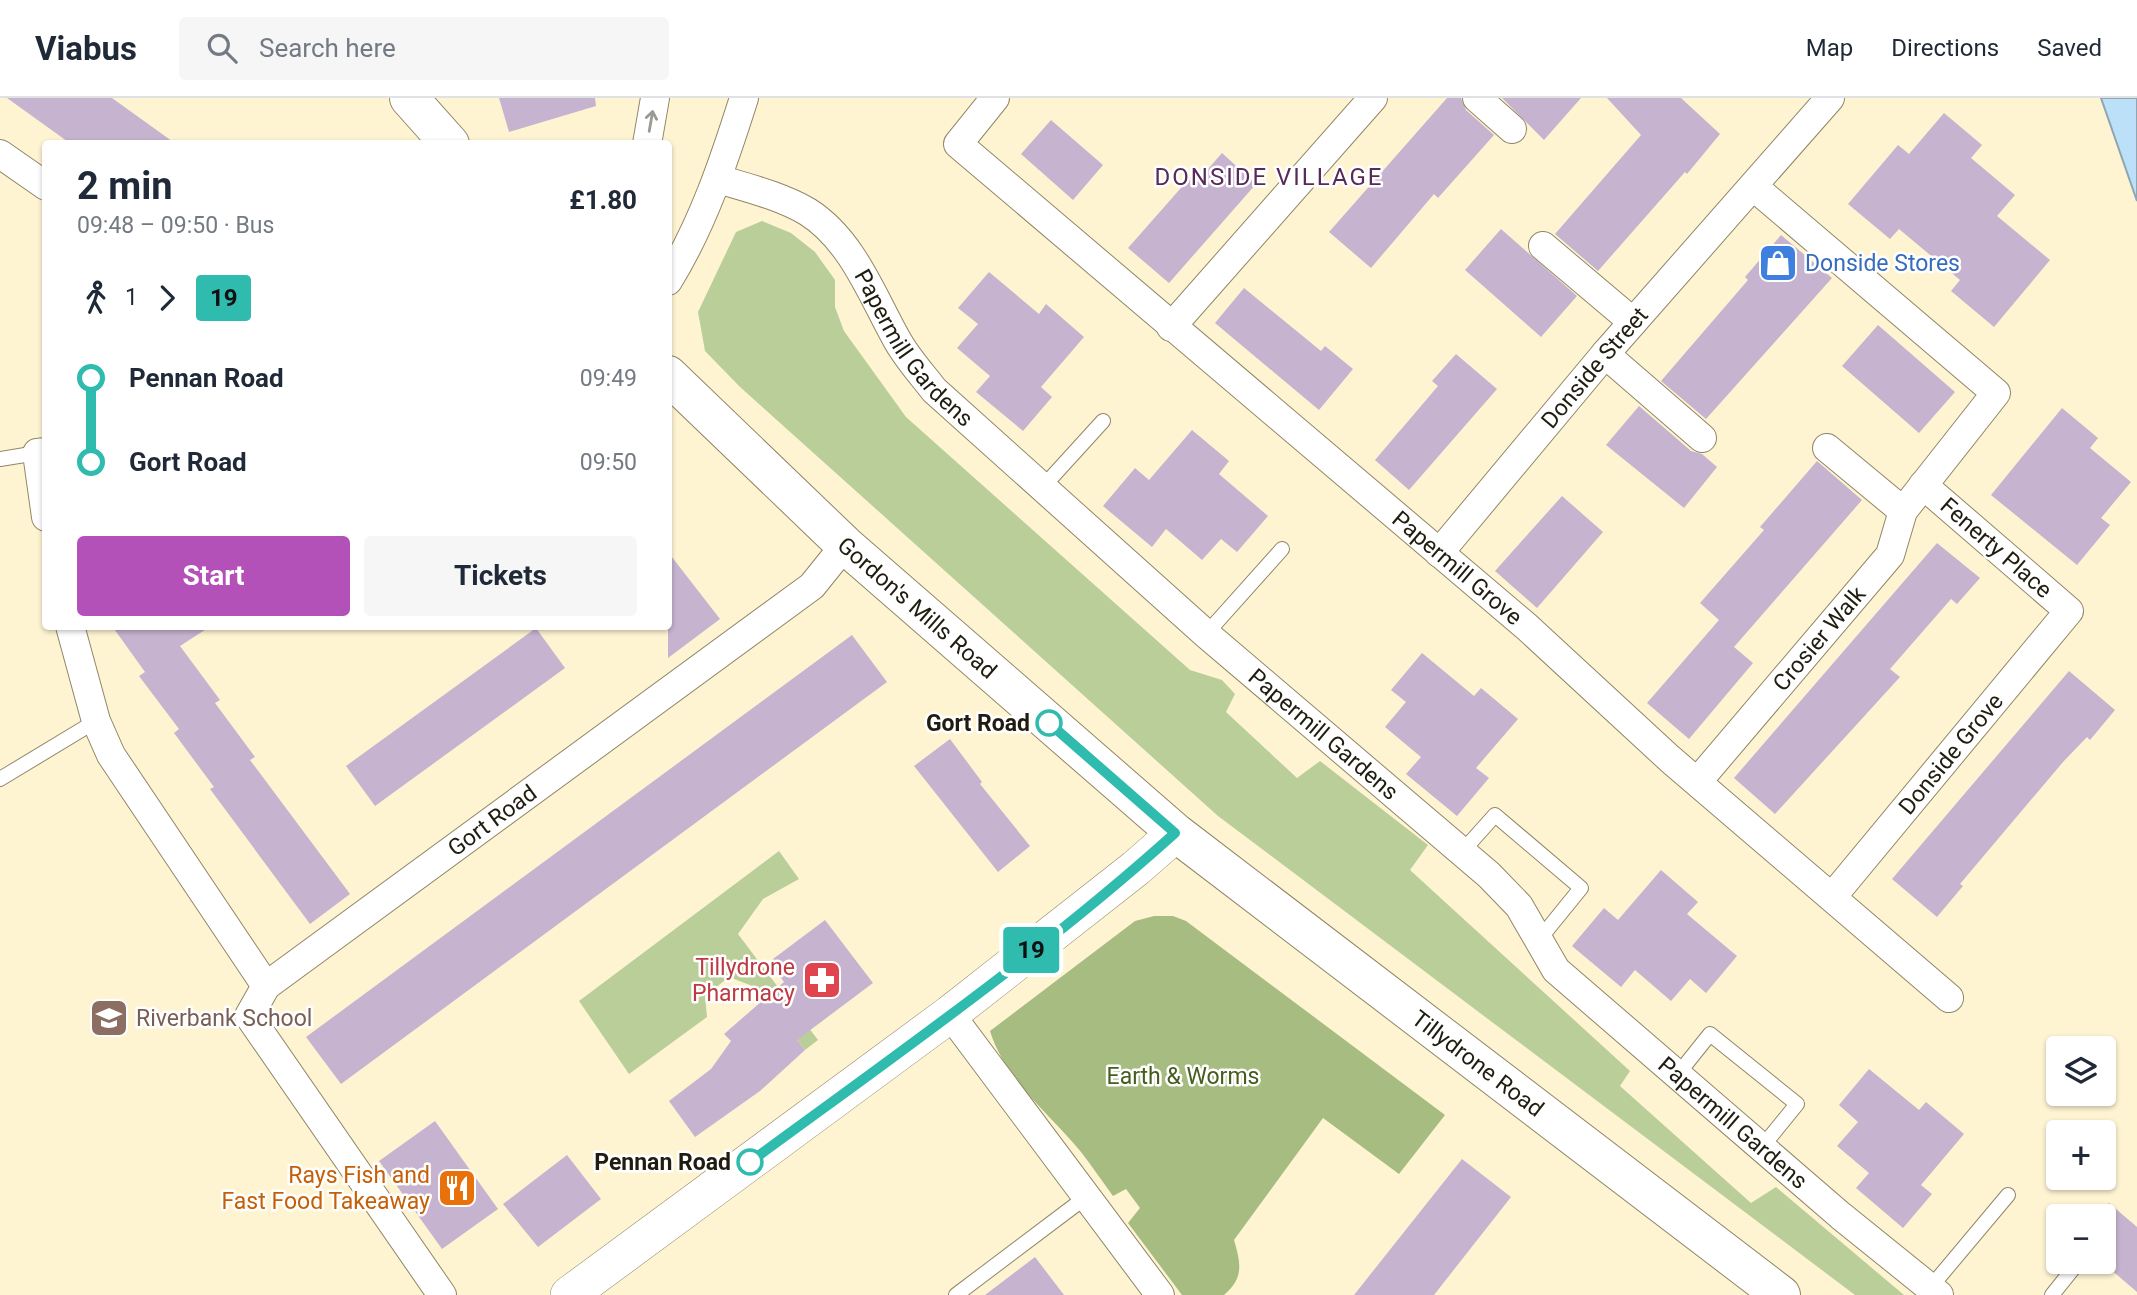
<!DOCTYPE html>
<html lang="en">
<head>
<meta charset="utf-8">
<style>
  :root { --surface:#fff; --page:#f6f6f7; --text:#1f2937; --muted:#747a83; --line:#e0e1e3; --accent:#b351b8 }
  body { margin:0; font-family:Roboto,sans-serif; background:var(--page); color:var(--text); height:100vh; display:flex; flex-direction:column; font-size:26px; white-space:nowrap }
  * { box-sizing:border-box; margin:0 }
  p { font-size:23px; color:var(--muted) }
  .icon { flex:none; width:38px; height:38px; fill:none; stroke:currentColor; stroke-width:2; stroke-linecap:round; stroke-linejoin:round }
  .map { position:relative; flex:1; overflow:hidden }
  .sheet { position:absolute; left:42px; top:42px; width:630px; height:490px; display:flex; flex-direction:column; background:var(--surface); border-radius:7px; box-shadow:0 2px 5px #0004 }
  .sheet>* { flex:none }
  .badge { padding:0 14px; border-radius:5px; font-size:24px; line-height:46px }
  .buttons { position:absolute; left:2046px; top:938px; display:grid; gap:14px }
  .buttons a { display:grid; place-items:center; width:70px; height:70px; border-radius:7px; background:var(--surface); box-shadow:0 2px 5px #0004; font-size:35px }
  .map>.badge { position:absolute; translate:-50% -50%; box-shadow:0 0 0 4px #fff }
  .legs { display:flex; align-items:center; gap:10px; height:77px; padding:0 35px; font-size:23px }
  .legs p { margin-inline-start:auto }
  .headline { display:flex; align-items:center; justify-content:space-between; height:119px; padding:0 35px }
  h1 { font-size:38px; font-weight:700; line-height:52px }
  .button { display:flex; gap:14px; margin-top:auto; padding:14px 35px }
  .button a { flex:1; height:80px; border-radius:7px; background:var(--accent); color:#fff; font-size:28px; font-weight:700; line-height:80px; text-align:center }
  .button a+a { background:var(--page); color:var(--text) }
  ul { padding:0 35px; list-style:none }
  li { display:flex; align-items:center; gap:24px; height:84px; font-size:26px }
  li i { display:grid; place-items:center; width:10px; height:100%; margin:0 9px; background:currentColor }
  li i::after { content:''; width:18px; height:18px; margin:-9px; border:5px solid; border-radius:50%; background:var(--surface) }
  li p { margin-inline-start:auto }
  li:first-child i { background:linear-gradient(#0000 50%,currentColor 0) }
  li:last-child i { background:linear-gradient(currentColor 50%,#0000 0) }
  header { display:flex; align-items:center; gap:42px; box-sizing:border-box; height:98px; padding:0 35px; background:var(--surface); border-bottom:2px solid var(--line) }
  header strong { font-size:33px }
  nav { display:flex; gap:38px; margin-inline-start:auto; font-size:24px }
  .search { width:490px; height:63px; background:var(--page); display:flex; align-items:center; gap:18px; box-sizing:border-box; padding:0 24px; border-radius:7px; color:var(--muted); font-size:26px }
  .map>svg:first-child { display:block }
  .green { fill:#bace9a }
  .forest { fill:#a6bc81 }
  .water { fill:#bce0f8; stroke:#8da6b2; stroke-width:2 }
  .building { fill:#c6b3cf }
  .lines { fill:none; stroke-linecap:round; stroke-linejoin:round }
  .service-casing { stroke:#908667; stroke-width:16 }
  .minor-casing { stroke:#908667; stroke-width:30 }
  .tertiary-casing { stroke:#908667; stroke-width:38 }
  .secondary-casing { stroke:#908667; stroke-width:40 }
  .service { stroke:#fff; stroke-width:14 }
  .minor { stroke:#fff; stroke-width:28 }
  .tertiary { stroke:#fff; stroke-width:37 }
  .secondary { stroke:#fff; stroke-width:38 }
  .oneway { stroke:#9b9993 }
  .line-1-casing { stroke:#fff; stroke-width:16 }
  .line-1 { stroke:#2fbbad; stroke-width:10 }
  .stop-1-dot { fill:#fff; stroke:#2fbbad; stroke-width:3.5 }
  .labels { text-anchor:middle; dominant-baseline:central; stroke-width:5; stroke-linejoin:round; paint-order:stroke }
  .shop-label { font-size:23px; fill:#366cbe; stroke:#fff; text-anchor:start }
  .street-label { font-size:23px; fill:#201d10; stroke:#fff }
  .stop-label { font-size:23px; font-weight:bold; fill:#201d10; stroke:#fff; text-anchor:end }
  .health-label { font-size:23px; fill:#be3a42; stroke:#fff; text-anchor:end }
  .education-label { font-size:23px; fill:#785e54; stroke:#fff; text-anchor:start }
  .park-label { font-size:23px; fill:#485c1e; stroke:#fff }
  .food-label { font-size:23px; fill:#c56008; stroke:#fff; text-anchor:end }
  .neighbourhood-label { font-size:24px; letter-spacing:2px; fill:#58295b; stroke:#fff }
</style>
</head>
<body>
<header>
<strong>Viabus</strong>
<div class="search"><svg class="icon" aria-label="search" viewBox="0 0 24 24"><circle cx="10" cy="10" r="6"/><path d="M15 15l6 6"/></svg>Search here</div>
<nav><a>Map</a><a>Directions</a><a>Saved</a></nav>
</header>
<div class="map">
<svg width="2137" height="1197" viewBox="0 0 2137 1197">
  <rect width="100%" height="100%" fill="#fff4d2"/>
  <path class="green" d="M 762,123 L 791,135 L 815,154 L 835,182 L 835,209 L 844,233 L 906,319 L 1190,572 L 1222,582 L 1235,596 L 1226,614 L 1297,680 L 1320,663 L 1428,747 L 1410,772 L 1630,973 L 1620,988 L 1751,1105 L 1776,1089 L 1904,1197 L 1855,1197 L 1218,718 L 740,289 L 705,253 L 698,214 L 736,134 Z
    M 779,753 L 799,781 L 763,801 L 738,836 L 818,942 L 805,952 L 755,889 L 729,879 L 705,898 L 707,919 L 629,976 L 579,903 Z"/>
  <path class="forest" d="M 1154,818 L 1173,818 L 1186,823 L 1445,1017 L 1399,1076 L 1323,1020 L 1234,1142 C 1241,1166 1244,1180 1224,1197 L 1182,1197 L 1128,1125 L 1140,1110 L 1126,1091 L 1113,1098 C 1102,1083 1092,1068 1081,1054 C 1049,1015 1005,982 990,933 L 1135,823 Z"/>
  <path class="water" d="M 2101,0 L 2137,0 L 2137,103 Z"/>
  <path class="building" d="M 7,0 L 112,0 L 176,46 L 71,46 Z
    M 499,0 L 595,0 L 596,8 L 509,34 Z
    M 1447,0 L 1461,0 L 1466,12 L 1494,37 L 1438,100 L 1434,96 L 1371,170 L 1329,134 Z
    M 1502,0 L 1581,0 L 1544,42 Z
    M 1607,0 L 1681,0 L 1720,36 L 1687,76 L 1685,74 L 1598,173 L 1555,136 L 1641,37 Z
    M 1944,15 L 1982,47 L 1971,60 L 2015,97 L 1997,118 L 2050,162 L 1994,229 L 1951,193 L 1960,182 L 1899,131 L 1890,141 L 1848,106 L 1898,47 L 1909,56 Z
    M 1051,22 L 1103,67 L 1073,102 L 1021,56 Z
    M 1222,55 L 1256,86 L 1169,185 L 1128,150 L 1195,74 L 1201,79 Z
    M 1501,131 L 1577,198 L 1541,239 L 1465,172 Z
    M 1781,137 L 1832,180 L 1706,321 L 1661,283 L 1748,182 L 1745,179 Z
    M 989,174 L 1039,216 L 1046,206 L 1084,239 L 1041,289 L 1052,299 L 1023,333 L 976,294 L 990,278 L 957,250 L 978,226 L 958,210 Z
    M 1244,190 L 1321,253 L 1325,248 L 1353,271 L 1319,312 L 1215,225 Z
    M 1878,227 L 1955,294 L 1919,335 L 1842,268 Z
    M 1456,256 L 1497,291 L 1409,392 L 1375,362 L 1438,288 L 1432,283 Z
    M 1639,308 L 1691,353 L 1702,356 L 1717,369 L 1684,410 L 1606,347 Z
    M 2062,310 L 2098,340 L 2090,350 L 2131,384 L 2101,420 L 2110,427 L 2077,467 L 1991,397 Z
    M 1192,332 L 1229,363 L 1219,376 L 1268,418 L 1237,454 L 1221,441 L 1202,462 L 1166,431 L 1152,449 L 1103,408 L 1135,370 L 1149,382 Z
    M 1817,363 L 1862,402 L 1734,549 L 1753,565 L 1689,641 L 1647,605 L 1719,522 L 1700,505 L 1764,432 L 1760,429 Z
    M 1562,398 L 1603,434 L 1537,510 L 1495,473 Z
    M 1937,445 L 1980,480 L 1957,506 L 1951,501 L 1890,571 L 1900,579 L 1775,716 L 1734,680 Z
    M 668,454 L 720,521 L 668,560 Z
    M 112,528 L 211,528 L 180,548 L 220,602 L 215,605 L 255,659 L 250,662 L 350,796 L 310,826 L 210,691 L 214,689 L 174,635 L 179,631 L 139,578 L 145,574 Z
    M 536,530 L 565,570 L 375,708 L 346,668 Z
    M 852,537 L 887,584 L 341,986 L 306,939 Z
    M 1422,555 L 1474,598 L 1481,590 L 1518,621 L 1476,670 L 1489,680 L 1457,718 L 1406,676 L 1421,659 L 1385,629 L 1406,604 L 1391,592 Z
    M 2069,573 L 2115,612 L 2090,642 L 2087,639 L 2063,664 L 1960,786 L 1963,788 L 1937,819 L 1892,781 Z
    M 950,641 L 982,684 L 980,686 L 1030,748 L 998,774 L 914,668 Z
    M 1661,772 L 1698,804 L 1687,816 L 1737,858 L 1706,895 L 1690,881 L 1671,903 L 1635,872 L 1621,889 L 1572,848 L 1604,810 L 1618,822 Z
    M 825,822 L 873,885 L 797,942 L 805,952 L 760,993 L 695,1039 L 669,1003 L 711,971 L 731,943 L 724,936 L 784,884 L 769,864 Z
    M 1869,971 L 1919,1012 L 1926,1004 L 1964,1036 L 1921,1087 L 1932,1096 L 1903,1130 L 1856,1090 L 1869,1075 L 1837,1048 L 1858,1024 L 1839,1007 Z
    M 435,1023 L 498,1111 L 442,1151 L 379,1063 Z
    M 567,1057 L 601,1101 L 538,1149 L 503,1106 Z
    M 1462,1061 L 1511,1099 L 1434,1197 L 1354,1197 Z
    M 2109,1105 L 2137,1129 L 2137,1194 L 2102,1164 L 2104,1118 L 2098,1118 Z
    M 1035,1159 L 1064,1197 L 985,1197 Z"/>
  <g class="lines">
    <defs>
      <path id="service" d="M 0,361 L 37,355
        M 1042,390 L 1103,323
        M 1206,536 L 1282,451
        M 0,681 L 96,623
        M 1461,755 L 1495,717 L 1581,790 L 1538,843
        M 1678,976 L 1710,936 L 1797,1006 L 1762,1049
        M 1930,1190 L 2008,1097
        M 956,1197 L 1086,1099
        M 2052,1197 L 2076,1167"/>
      <g id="minor">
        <path id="s1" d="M 995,0 L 958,46 L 1527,529 L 1670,661 L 1949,900"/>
        <path d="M 1477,0 L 1512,31"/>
        <path d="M 647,46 L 655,0"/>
        <path d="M 0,56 L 46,88"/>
        <path id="s2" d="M 718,81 C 748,90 781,98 808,114 C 852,142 872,197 896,240 C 906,259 921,275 934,292 L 1206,536 L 1489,777 L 1519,808 L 1556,872 L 1841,1118 L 1939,1197"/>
        <path d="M 1543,148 L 1633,224"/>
        <path d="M 668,183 C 703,126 724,63 744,0"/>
        <path d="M 1171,229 L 1373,0"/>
        <path d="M 1605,256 L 1702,340"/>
        <path d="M 1827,350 L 1903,413"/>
        <path d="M 46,354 L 37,355 L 46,419"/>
        <path id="s3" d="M 1439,455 L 1605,256 L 1830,0"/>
        <path d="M 70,528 L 96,623 L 111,657 L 266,888"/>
        <path id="s4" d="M 1698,683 L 1890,457 L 1903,413 L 1996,295 L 1754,89"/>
        <path id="s5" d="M 1832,799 L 2069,513 L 1923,387"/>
        <path d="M 950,916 L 1160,1197"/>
        <path id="s6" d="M 442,1197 L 249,918 L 266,888 L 812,488 L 845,447"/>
      </g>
      <path id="tertiary" d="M 569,1197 L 950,916 L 1136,770 L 1176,735"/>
      <g id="secondary">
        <path d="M 409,0 L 450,46"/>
        <path id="s7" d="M 668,277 L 845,447 L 1176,735 L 1781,1197"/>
      </g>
    </defs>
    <use href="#service" class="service-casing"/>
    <use href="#minor" class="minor-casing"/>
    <use href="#tertiary" class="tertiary-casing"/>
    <use href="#secondary" class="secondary-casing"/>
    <use href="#service" class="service"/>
    <use href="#minor" class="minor"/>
    <use href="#tertiary" class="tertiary"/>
    <use href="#secondary" class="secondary"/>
  </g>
  <defs><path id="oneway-shaft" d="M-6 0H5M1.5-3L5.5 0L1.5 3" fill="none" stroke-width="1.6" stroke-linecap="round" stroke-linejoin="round" transform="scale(1.75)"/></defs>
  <use class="oneway" href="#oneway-shaft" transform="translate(651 23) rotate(-80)"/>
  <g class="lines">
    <defs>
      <path id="line-1" d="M 750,1064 C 893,959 1043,854 1175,735 L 1049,625"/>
    </defs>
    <use href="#line-1" class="line-1-casing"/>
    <use href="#line-1" class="line-1"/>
  </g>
  <defs>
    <symbol id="shop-square" viewBox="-11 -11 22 22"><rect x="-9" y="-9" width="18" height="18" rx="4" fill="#3f7fe0" stroke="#fff"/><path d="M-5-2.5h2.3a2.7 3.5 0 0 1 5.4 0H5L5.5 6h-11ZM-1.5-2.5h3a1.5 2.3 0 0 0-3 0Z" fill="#fff"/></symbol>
    <symbol id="pharmacy-square" viewBox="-11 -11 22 22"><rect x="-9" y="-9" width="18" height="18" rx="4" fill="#e0444e" stroke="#fff"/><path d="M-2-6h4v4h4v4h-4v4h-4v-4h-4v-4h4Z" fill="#fff"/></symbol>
    <symbol id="school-square" viewBox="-11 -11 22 22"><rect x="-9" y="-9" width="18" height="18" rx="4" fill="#8d6e63" stroke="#fff"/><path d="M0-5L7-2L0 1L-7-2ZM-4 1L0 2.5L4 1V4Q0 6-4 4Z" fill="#fff"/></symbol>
    <symbol id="restaurant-square" viewBox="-11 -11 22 22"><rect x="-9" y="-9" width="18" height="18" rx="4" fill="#e8710a" stroke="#fff"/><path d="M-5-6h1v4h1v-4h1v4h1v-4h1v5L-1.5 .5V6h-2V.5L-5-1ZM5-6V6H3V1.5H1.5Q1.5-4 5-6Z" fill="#fff"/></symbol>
  </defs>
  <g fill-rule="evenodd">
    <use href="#shop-square" x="1756" y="143" width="44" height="44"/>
    <use href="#pharmacy-square" x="800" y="860" width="44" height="44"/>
    <use href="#school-square" x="87" y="898" width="44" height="44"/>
    <use href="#restaurant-square" x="435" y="1068" width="44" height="44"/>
  </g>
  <g class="stop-1-dot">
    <circle cx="1049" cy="625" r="12"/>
    <circle cx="750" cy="1064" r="12"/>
  </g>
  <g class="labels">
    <g class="shop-label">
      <text x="1805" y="165">Donside Stores</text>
    </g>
    <g class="street-label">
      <text stroke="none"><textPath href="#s2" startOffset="270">Papermill Gardens</textPath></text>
      <text stroke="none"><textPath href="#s3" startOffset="242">Donside Street</textPath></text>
      <text transform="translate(1996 450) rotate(41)">Fenerty Place</text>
      <text stroke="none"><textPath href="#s1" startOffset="714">Papermill Grove</textPath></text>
      <text stroke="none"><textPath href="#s7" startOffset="341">Gordon's Mills Road</textPath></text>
      <text stroke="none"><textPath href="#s4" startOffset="187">Crosier Walk</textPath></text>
      <text stroke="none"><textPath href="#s2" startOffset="836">Papermill Gardens</textPath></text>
      <text stroke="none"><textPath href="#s5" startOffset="186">Donside Grove</textPath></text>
      <text stroke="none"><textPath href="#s6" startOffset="654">Gort Road</textPath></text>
      <text stroke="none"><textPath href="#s7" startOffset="1064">Tillydrone Road</textPath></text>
      <text stroke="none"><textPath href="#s2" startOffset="1404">Papermill Gardens</textPath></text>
    </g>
    <g class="stop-label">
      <text x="1030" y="625">Gort Road</text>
      <text x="731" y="1064">Pennan Road</text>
    </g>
    <g class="health-label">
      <text x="795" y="869">Tillydrone<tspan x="795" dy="26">Pharmacy</tspan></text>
    </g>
    <g class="education-label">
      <text x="136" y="920">Riverbank School</text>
    </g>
    <g class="park-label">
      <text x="1183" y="978">Earth &amp; Worms</text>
    </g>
    <g class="food-label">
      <text x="430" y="1077">Rays Fish and<tspan x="430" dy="26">Fast Food Takeaway</tspan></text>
    </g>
    <g class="neighbourhood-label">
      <text x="1269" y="79">DONSIDE VILLAGE</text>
    </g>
  </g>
</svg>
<div class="buttons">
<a><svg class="icon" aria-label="layers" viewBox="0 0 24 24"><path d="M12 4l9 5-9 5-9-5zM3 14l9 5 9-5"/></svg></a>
<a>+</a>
<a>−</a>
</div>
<b class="badge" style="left:1031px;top:852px;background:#2fbbad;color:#111">19</b>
<section class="sheet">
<div class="headline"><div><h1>2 min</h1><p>09:48 – 09:50 · Bus</p></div><b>£1.80</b></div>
<div class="legs"><svg class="icon" aria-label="walk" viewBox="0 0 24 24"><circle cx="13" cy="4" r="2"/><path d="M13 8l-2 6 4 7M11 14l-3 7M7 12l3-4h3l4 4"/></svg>1<svg class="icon" aria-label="forward" viewBox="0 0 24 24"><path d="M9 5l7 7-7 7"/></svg><b class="badge" style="background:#2fbbad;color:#111">19</b></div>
<ul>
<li><i style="color:#2fbbad"></i><b>Pennan Road</b><p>09:49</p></li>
<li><i style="color:#2fbbad"></i><b>Gort Road</b><p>09:50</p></li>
</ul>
<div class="button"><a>Start</a><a>Tickets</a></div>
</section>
</div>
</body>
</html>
